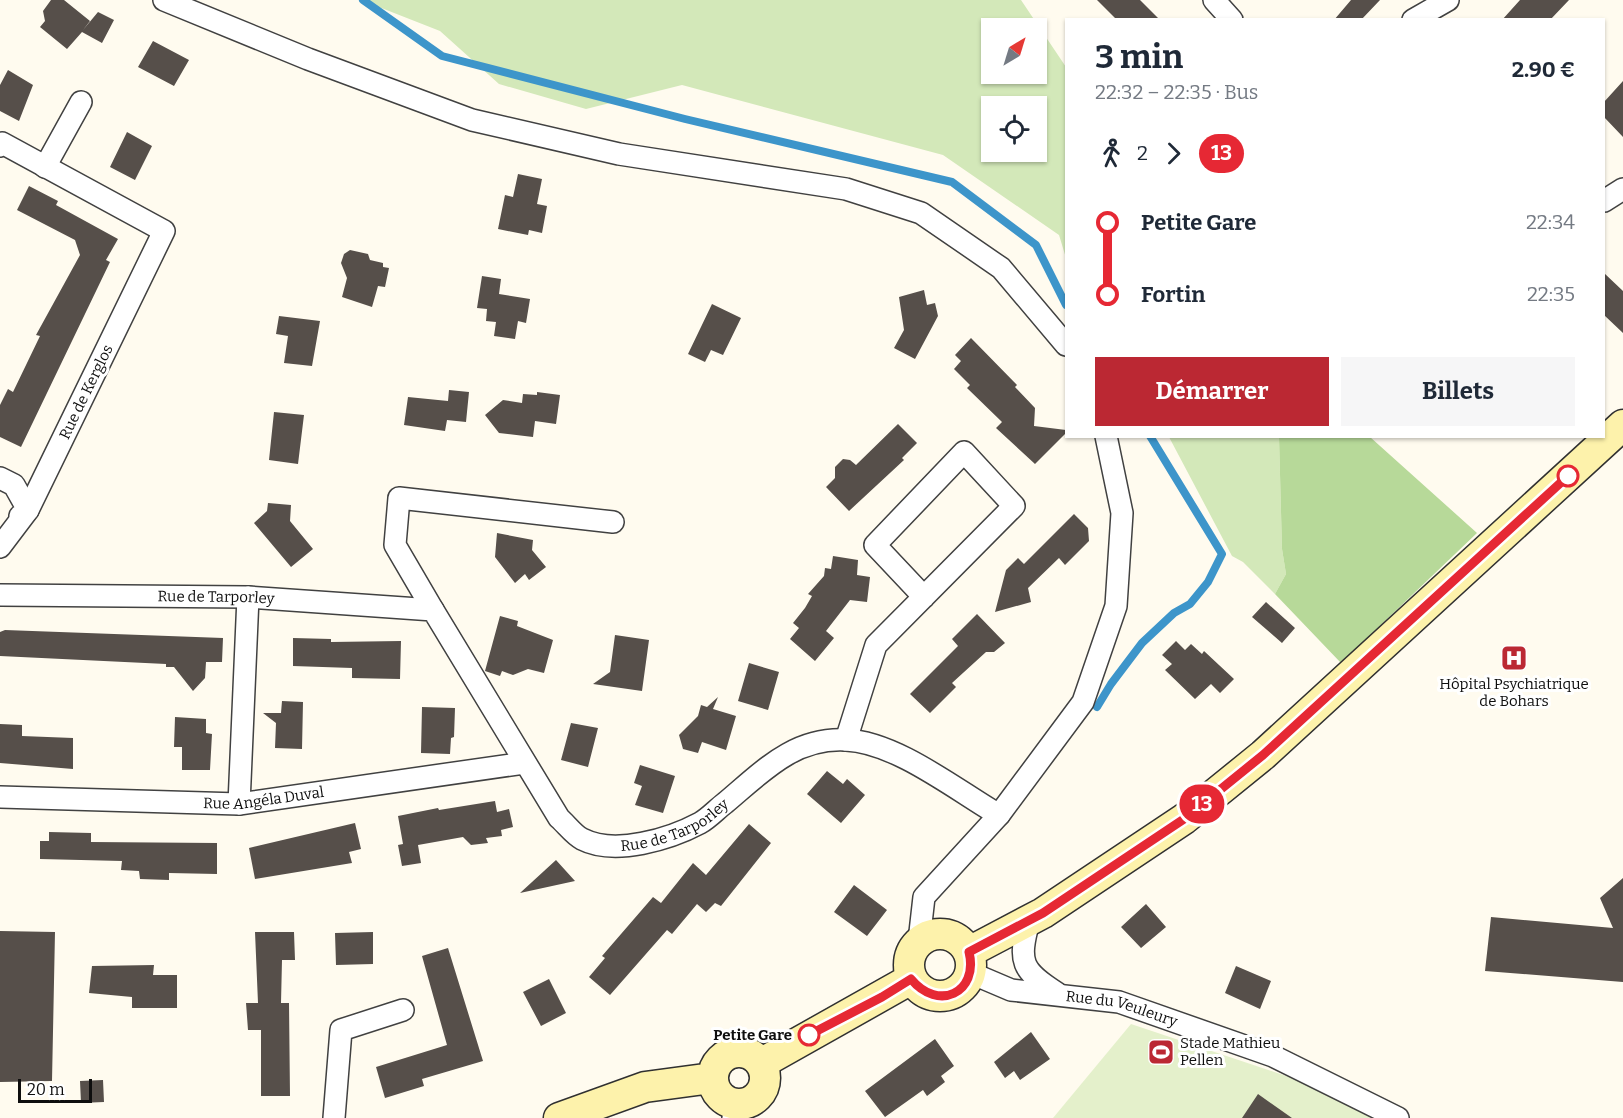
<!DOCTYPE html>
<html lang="fr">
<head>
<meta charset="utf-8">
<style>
  :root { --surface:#fff; --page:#f6f6f7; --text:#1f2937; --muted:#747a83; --accent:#bb2833 }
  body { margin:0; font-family:Bitter,serif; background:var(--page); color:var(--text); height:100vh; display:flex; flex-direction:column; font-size:22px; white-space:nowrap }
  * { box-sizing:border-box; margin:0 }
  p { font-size:20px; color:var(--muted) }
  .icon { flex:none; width:33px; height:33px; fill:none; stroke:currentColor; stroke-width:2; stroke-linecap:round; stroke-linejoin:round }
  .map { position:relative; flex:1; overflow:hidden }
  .details { position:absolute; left:1065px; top:18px; width:540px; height:420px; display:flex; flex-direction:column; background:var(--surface); border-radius:0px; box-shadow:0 2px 4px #0004 }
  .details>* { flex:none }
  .badge { padding:0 12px; border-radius:20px; font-size:21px; line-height:39px }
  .needle { width:39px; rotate:38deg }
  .buttons { position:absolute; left:981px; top:18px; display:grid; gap:12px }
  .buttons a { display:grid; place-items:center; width:66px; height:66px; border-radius:0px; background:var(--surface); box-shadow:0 2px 4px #0004; font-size:30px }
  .scale { position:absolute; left:18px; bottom:15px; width:74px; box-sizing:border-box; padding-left:6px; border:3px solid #0e0e0e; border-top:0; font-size:16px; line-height:21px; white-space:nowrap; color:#0e0e0e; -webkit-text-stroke:4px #fff; paint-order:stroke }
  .map>.badge { position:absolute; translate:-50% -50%; box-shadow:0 0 0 3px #fff }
  .legs { display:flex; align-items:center; gap:9px; height:66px; padding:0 30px; font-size:20px }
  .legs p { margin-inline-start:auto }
  .summary { display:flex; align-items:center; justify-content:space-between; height:102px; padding:0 30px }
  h1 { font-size:33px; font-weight:700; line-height:45px }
  .primary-button { display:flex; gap:12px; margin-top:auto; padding:12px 30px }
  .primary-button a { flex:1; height:69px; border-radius:0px; background:var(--accent); color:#fff; font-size:24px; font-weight:700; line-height:69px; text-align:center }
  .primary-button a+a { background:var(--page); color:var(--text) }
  ul { padding:0 30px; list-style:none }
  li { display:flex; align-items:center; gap:21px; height:72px; font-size:22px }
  li i { display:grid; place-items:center; width:9px; height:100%; margin:0 8px; background:currentColor }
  li i::after { content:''; width:15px; height:15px; margin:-8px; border:4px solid; border-radius:50%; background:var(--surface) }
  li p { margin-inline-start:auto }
  li:first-child i { background:linear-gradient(#0000 50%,currentColor 0) }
  li:last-child i { background:linear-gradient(currentColor 50%,#0000 0) }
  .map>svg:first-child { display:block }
  .green { fill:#d3e8b9; fill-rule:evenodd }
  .forest { fill:#b7d999 }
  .pitch { fill:#e4f0cb }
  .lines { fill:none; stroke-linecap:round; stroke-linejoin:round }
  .stream { stroke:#3d95ca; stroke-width:8 }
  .building { fill:#564f4a }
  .street-casing { stroke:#414141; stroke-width:24 }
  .secondary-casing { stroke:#303030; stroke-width:33 }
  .street { stroke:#fff; stroke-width:21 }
  .secondary { stroke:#fdf2ab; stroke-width:30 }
  .line-1-casing { stroke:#fff; stroke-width:14 }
  .line-1 { stroke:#e62834; stroke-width:9 }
  .stop-1-dot { fill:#fff; stroke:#e62834; stroke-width:3 }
  .labels { text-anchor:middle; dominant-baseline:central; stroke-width:6; stroke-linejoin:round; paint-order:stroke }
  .street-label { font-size:15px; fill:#0e0e0e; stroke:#fff }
  .poi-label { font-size:15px; fill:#0e0e0e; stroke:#fff }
  .stop-label { font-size:15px; font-weight:bold; fill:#0e0e0e; stroke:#fff; text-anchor:end }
</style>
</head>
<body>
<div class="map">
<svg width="1623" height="1118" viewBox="0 0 1623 1118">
  <rect width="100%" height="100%" fill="#fffbef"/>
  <path class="green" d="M 361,0 L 1021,0 L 1066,67 L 1066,258 L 1059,235 L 943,155 L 682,85 L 586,109 L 499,84 L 440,31 ZM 992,28 L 1036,28 L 1036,74 L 992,74 ZM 992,106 L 1036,106 L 1036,152 L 992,152 Z
    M 1169,437 L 1279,437 L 1282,549 L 1286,574 L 1275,594 L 1243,562 L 1232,556 Z"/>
  <path class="forest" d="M 1279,437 L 1370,437 L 1477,533 L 1341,663 L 1275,594 L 1286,574 L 1282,549 Z"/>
  <path class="pitch" d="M 1131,1024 L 1304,1082 L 1375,1118 L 1053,1118 Z"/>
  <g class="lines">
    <path class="stream" d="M 363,0 L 442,56 L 685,119 L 952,182 L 1036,245 L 1066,305
      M 1097,707 L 1111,684 L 1142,643 L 1174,613 L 1190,604 L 1208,582 L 1222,554 L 1150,436"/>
  </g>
  <path class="building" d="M 51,0 L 64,0 L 90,21 L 83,30 L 98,12 L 114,20 L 102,43 L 82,32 L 67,49 L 40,27 L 45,21 L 43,11 Z
    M 1097,0 L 1140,0 L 1160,20 L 1117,20 Z
    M 1351,0 L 1380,0 L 1361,20 L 1334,20 Z
    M 1520,0 L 1569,0 L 1550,20 L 1502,20 Z
    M 153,41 L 189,60 L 174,86 L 138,67 Z
    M 8,70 L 33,85 L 19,121 L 0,111 L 0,85 Z
    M 1623,81 L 1623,137 L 1604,117 L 1604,102 Z
    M 127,132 L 152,146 L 135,180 L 110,167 Z
    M 518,174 L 542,179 L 537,204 L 547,206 L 542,233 L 529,230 L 528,235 L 498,229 L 505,195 L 513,197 Z
    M 29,186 L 58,201 L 56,205 L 118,239 L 106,260 L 110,262 L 21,447 L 0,437 L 0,405 L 8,389 L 13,392 L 40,336 L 36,335 L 80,255 L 75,240 L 17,210 Z
    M 350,250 L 368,254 L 370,260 L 383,263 L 383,267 L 389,268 L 385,287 L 378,286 L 372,307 L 342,297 L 347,278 L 341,263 L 344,254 Z
    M 1604,273 L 1623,291 L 1623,333 L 1604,315 Z
    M 482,276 L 501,279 L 499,294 L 530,299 L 526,323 L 518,321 L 515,339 L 494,336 L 496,322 L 486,321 L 487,309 L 477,308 Z
    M 924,290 L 927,305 L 935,303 L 938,316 L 915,359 L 894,348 L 904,330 L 899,297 Z
    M 712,304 L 741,318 L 723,355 L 711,350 L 705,362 L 688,354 Z
    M 279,316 L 320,321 L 312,366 L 284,363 L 288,336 L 276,334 Z
    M 971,338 L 1017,385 L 1015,387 L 1035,408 L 1034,426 L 1066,430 L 1066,433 L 1035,464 L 996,428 L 1002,422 L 967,388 L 970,385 L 954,369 L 961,361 L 955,355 Z
    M 449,390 L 469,392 L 466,422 L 447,420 L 445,431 L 404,425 L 408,397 L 448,401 Z
    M 537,392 L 560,395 L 556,424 L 535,421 L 533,437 L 499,433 L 485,415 L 503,400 L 522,403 L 523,394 L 537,395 Z
    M 274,412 L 304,415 L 298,464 L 269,460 Z
    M 898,424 L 917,443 L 902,458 L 904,460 L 849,511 L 826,487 L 835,478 L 835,467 L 843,459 L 850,460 L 856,465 Z
    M 268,503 L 291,505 L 290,521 L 313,549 L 291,567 L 254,523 L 267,511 Z
    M 1074,514 L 1088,528 L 1089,541 L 1065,565 L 1059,558 L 1028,588 L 1031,602 L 995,612 L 1006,570 L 1018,558 L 1024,564 Z
    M 497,533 L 533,540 L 532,550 L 546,567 L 529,580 L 525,574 L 515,583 L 495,557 Z
    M 833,556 L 858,560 L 857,575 L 870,577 L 867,602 L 850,600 L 826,631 L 834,638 L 815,661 L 790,639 L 799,628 L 793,623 L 805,608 L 812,596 L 808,594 L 824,576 L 825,568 L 831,569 Z
    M 1266,602 L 1295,628 L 1282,643 L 1252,617 Z
    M 977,614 L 1005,643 L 994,652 L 986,652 L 952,683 L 956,687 L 930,713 L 910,694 L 958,646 L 952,639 Z
    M 500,616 L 518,621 L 517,626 L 553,640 L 544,673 L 528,669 L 513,675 L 502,671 L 500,676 L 485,671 Z
    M 5,630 L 223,638 L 222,662 L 206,662 L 205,678 L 193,691 L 174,667 L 166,667 L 166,664 L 0,656 L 0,632 Z
    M 615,635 L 649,640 L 642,691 L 593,684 L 610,672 Z
    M 293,638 L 331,639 L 331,642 L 401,641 L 400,679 L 352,678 L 352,668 L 293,666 Z
    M 1176,641 L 1185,650 L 1191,644 L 1202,654 L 1204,651 L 1234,679 L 1220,693 L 1211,684 L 1195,699 L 1165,670 L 1172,664 L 1162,655 Z
    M 749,663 L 779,672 L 768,710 L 738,701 Z
    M 718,697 L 713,709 L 736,716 L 726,750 L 702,742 L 698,753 L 683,749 L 679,735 L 698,716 L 701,705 L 707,707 Z
    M 282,701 L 303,702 L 302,749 L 275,748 L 276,723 L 263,713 L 281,713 Z
    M 422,707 L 455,708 L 454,737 L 451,738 L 450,754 L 421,753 Z
    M 175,717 L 206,719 L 206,733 L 212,734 L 210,770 L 182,770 L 182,747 L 174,747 Z
    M 571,723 L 598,728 L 588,767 L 561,760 Z
    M 0,724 L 22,725 L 22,736 L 73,738 L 73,769 L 0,763 Z
    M 640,765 L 675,776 L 663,813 L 635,805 L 642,786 L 634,783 Z
    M 827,771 L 843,784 L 847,779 L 865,795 L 841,823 L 807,794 Z
    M 495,801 L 497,812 L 509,809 L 513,827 L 501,830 L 502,836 L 486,838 L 488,843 L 471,845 L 463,837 L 418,845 L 421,863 L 402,866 L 398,845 L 403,844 L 398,816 L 438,808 L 439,810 Z
    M 355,823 L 361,849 L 349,852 L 352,863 L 255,879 L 249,848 Z
    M 749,824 L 771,843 L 721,906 L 715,903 L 706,912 L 697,904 L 672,934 L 667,930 L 610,995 L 589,977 L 605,958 L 602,956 L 653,897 L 661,903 L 693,863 L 706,875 Z
    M 49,832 L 91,833 L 91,842 L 217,843 L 217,874 L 169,873 L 169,880 L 140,879 L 139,871 L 121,870 L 122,861 L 40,859 L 40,841 L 49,841 Z
    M 556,860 L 575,881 L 520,893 Z
    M 1623,878 L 1623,982 L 1485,971 L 1491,917 L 1613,928 L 1600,898 Z
    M 854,885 L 887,910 L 867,936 L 834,912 Z
    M 1146,904 L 1166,927 L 1141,948 L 1121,927 Z
    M 0,931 L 55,932 L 52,1081 L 0,1082 Z
    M 255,932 L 294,932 L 295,960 L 282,960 L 281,1003 L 289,1003 L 290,1096 L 261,1096 L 261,1030 L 248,1030 L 246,1003 L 258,1003 Z
    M 373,932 L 373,964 L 336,965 L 335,933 Z
    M 448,948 L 483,1061 L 422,1079 L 424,1086 L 385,1098 L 376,1067 L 447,1045 L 422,956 Z
    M 154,965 L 153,975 L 177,975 L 177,1008 L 132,1008 L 132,997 L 89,993 L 92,966 Z
    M 1236,966 L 1271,981 L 1260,1009 L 1225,993 Z
    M 549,979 L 566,1013 L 541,1026 L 523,992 Z
    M 1031,1032 L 1050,1059 L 1020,1080 L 1014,1071 L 1005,1078 L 994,1062 Z
    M 935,1039 L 954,1066 L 941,1076 L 945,1082 L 927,1096 L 923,1090 L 885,1117 L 865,1091 Z
    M 103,1080 L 104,1102 L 81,1103 L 80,1081 Z
    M 1258,1094 L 1292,1118 L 1242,1118 Z"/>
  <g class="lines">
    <defs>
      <g id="street">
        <path d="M 164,0 L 308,59 L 472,120 L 619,154 L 846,189 L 921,213 L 1001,268 L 1066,345"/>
        <path d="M 1214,0 L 1232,20"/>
        <path d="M 1413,20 L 1448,0"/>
        <path d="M 0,146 L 2,143 L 164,231 L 28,510 L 0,547"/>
        <path d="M 45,167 L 81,102"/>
        <path d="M 1604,201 L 1623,189"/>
        <path d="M 0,478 L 14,485 L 28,510 L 20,516"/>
        <path id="s1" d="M 0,595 L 248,597 L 433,610 L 559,818 C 566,824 574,835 582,839 C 615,856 670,839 700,823 C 709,818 717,809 725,803 C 762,772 794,737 846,740 C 896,742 956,790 999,815"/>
        <path d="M 433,610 L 395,545 L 399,498 L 613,522"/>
        <path d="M 846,740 L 876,645 L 1014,506 L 964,452 L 875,545 L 924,597"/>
        <path id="s2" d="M 0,797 L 239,804 L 524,763"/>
        <path d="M 239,804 L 248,597"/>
        <path d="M 1029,921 C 1018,962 1021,970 1057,993"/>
        <path d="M 919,941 L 924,897 L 999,815 L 1083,702 L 1116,606 L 1122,513 L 1106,436"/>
        <path id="s3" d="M 971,973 L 1011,990 L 1119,1002 L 1273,1056 L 1398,1118"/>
        <path d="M 334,1118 L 341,1030 L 403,1010"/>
        <path d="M 733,1118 L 735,1105"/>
      </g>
      <path id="secondary" d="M909 965a31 31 0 1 1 62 0a31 31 0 1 1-62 0Z
        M 969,952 L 1043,913 L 1184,819 L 1263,755 L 1623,425
        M713 1078a26 26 0 1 1 52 0a26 26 0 1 1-52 0Z
        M 762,1063 L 911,979
        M 559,1118 L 645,1087 L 712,1078"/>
    </defs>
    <use href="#street" class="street-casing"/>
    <use href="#secondary" class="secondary-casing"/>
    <use href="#street" class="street"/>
    <use href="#secondary" class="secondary"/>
  </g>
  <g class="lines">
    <defs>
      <path id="line-1" d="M 809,1035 L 882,997 L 911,979 C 938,1012 979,993 969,952 L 1043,913 L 1184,819 L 1263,755 L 1568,476"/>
    </defs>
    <use href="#line-1" class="line-1-casing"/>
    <use href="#line-1" class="line-1"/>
  </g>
  <defs>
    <symbol id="hospital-square" viewBox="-11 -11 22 22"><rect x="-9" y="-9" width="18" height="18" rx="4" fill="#bb2833" stroke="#fff"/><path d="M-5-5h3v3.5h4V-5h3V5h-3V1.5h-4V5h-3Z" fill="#fff"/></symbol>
    <symbol id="stadium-square" viewBox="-11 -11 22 22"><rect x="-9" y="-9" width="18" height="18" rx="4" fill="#bb2833" stroke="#fff"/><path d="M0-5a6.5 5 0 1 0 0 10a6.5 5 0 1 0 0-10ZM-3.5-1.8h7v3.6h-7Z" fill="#fff"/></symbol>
  </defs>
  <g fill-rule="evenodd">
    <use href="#hospital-square" x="1499" y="643" width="30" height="30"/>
    <use href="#stadium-square" x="1146" y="1037" width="30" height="30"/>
  </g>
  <g class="stop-1-dot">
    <circle cx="1568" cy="476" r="10"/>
    <circle cx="809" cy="1035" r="10"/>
  </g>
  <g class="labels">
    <g class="street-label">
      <text transform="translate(86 392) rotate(-64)">Rue de Kerglos</text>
      <text stroke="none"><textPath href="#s1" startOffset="216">Rue de Tarporley</textPath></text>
      <text stroke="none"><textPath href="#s2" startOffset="264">Rue Angéla Duval</textPath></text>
      <text stroke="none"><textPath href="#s1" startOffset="806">Rue de Tarporley</textPath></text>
      <text stroke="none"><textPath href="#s3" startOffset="156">Rue du Veuleury</textPath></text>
    </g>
    <g class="poi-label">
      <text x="1514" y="684">Hôpital Psychiatrique<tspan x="1514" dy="17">de Bohars</tspan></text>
      <text x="1180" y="1043" text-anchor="start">Stade Mathieu<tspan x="1180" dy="17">Pellen</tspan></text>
    </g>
    <g class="stop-label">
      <text x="792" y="1035">Petite Gare</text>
    </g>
  </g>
</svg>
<div class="buttons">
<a><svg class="needle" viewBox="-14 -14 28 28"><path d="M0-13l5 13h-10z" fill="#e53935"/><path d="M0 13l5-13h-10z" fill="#747a83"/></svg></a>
<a><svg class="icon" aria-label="locate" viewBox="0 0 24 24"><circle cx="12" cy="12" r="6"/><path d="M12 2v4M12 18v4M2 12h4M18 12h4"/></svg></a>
</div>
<div class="scale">20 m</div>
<b class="badge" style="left:1202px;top:804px;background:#e62834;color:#fff">13</b>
<section class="details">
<div class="summary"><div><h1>3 min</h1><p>22:32 – 22:35 · Bus</p></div><b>2.90 €</b></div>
<div class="legs"><svg class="icon" aria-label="walk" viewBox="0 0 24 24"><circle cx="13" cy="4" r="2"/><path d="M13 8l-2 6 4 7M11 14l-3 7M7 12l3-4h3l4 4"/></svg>2<svg class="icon" aria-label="forward" viewBox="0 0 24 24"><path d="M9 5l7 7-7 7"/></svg><b class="badge" style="background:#e62834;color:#fff">13</b></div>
<ul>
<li><i style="color:#e62834"></i><b>Petite Gare</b><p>22:34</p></li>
<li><i style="color:#e62834"></i><b>Fortin</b><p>22:35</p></li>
</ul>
<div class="primary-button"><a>Démarrer</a><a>Billets</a></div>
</section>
</div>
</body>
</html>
